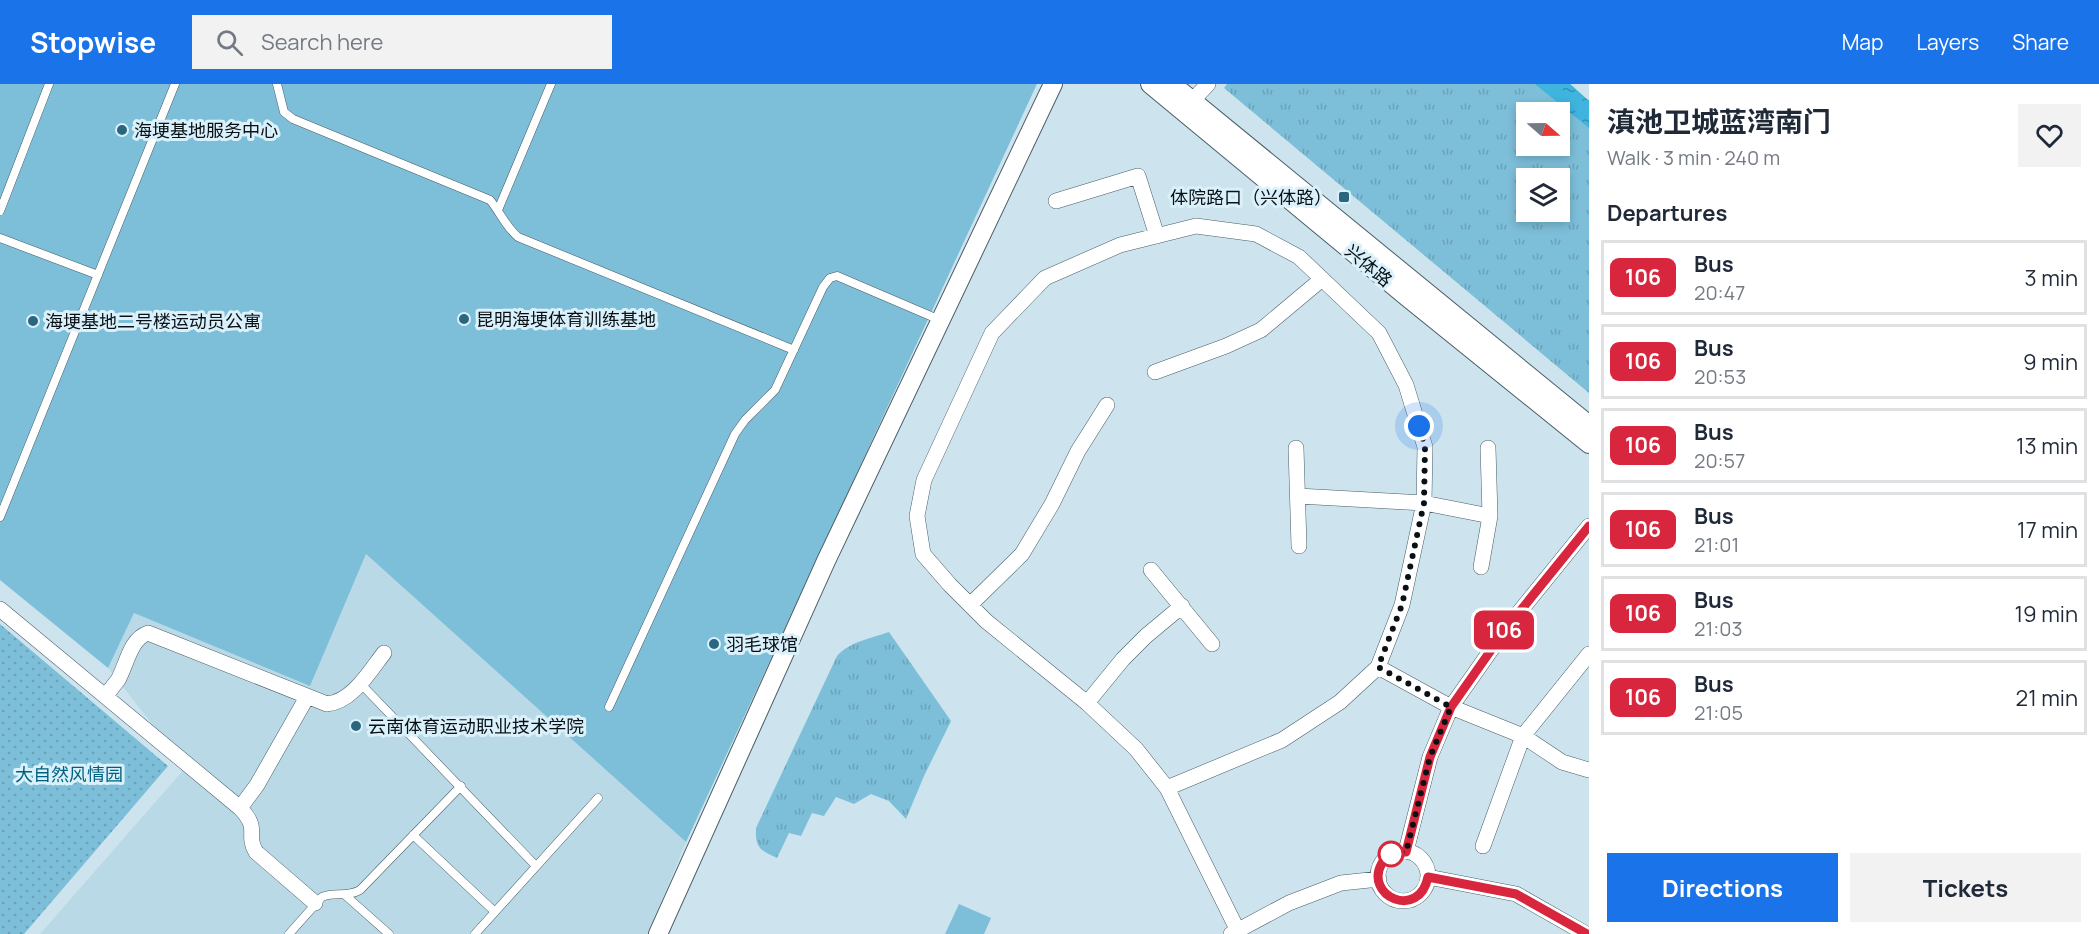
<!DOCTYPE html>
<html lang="en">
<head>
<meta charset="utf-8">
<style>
  :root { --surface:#fff; --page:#f2f2f3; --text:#1f2937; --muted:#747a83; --line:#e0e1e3; --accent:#1a73e8 }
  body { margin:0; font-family:Manrope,"Noto Sans SC",sans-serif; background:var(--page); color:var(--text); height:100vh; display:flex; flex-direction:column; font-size:22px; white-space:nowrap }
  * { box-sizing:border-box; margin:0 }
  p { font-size:20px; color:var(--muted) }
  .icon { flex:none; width:33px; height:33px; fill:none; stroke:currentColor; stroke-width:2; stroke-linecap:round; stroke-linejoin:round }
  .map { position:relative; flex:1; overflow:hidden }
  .sheet { display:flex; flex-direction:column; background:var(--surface); width:510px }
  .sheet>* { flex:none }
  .badge { padding:0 12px; border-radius:9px; font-size:21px; line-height:39px }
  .needle { width:39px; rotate:110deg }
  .fabs { position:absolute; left:1516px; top:18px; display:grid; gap:12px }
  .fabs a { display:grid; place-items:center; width:54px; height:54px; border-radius:0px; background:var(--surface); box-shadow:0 3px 9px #0003; font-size:30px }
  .you { position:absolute; width:30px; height:30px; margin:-15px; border:4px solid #fff; border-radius:50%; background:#1a73e8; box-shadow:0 0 0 9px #1a73e833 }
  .map>.badge { position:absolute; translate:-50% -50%; box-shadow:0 0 0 3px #fff }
  h2 { padding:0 18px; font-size:22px; line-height:54px }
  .round { display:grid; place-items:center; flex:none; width:63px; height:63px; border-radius:0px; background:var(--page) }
  .overview { display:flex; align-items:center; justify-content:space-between; height:102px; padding:0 18px }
  h1 { font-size:28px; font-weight:700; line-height:45px }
  .button { display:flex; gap:12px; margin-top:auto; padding:12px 18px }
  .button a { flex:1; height:69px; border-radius:0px; background:var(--accent); color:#fff; font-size:24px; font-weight:700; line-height:69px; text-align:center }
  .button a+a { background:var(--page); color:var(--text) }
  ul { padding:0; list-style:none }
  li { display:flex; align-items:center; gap:18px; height:75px; margin:0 12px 9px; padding:0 6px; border:3px solid var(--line); border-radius:0px }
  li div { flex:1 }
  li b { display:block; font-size:22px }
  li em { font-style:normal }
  li .badge { min-width:66px; font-weight:700; text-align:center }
  header { display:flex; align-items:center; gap:36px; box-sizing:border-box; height:84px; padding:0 30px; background:var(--accent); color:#fff }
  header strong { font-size:28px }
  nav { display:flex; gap:33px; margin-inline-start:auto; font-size:21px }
  .search { width:420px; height:54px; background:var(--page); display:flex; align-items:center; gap:15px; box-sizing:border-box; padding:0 21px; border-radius:0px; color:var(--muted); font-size:22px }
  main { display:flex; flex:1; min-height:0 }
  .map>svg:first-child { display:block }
  .built { fill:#bad9e7 }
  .grass { fill:url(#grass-tufts); fill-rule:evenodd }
  .park { fill:url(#park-dots) }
  .pitch { fill:#7dbed9 }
  .water { fill:url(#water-ripples) }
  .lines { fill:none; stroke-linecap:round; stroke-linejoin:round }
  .service-casing { stroke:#495d66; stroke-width:9 }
  .minor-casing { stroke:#495d66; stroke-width:16 }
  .tertiary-casing { stroke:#495d66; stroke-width:20 }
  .service { stroke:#fff; stroke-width:8 }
  .minor { stroke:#fff; stroke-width:15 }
  .tertiary { stroke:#fff; stroke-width:18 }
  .line-casing { stroke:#fff; stroke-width:14 }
  .line { stroke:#d7263d; stroke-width:9 }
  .walk { stroke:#091115; stroke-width:6; stroke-dasharray:0 10.8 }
  .poi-dot { fill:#2a667d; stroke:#daf1fc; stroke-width:2 }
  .stop-dot { fill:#fff; stroke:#d7263d; stroke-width:3 }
  .labels { text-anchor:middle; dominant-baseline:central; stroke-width:6; stroke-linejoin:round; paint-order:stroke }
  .poi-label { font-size:18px; fill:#091115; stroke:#daf1fc; text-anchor:start }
  .street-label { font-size:18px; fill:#091115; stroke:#daf1fc }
  .park-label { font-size:18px; fill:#00617e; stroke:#daf1fc }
</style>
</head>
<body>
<header>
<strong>Stopwise</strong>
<div class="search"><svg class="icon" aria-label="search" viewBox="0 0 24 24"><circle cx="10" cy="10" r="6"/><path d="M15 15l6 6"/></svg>Search here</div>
<nav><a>Map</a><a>Layers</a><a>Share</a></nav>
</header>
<main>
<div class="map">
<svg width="1589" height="850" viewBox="0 0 1589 850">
  <defs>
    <pattern id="grass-tufts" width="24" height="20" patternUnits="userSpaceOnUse" patternTransform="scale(1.5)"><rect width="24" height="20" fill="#7dbed9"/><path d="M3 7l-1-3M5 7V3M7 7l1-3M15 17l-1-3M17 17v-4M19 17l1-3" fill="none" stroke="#6ba2b9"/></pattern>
    <pattern id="park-dots" width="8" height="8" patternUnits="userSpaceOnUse" patternTransform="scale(1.5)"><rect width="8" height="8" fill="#7dbed9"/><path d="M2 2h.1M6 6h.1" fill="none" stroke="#6ba2b9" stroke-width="1.8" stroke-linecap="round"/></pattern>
    <pattern id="water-ripples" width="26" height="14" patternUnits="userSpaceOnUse" patternTransform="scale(1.5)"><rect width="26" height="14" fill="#3fb4df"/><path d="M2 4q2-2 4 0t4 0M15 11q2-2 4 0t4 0" fill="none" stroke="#3391b4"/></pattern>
  </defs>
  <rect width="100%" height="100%" fill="#cde4ee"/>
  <path class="built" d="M 366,470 L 686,758 L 648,850 L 40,850 L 186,683 L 108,584 L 134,529 L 310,601 Z"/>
  <path class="grass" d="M 1227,0 L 1570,0 L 1589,17 L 1589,309 L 1224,4 ZM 1527,28 L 1560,28 L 1560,62 L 1527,62 ZM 1527,94 L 1560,94 L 1560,128 L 1527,128 Z
    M 889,548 L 951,637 L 924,692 L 906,735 L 889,717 L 871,710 L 854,720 L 836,713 L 824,732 L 812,729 L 801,752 L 789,749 L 777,774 C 760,766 755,764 756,744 L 837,572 C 849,558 872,554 889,548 Z"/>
  <path class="park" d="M 0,540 L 168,682 L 24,850 L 0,850 Z"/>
  <path class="pitch" d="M 0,0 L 1037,0 L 686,758 L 366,470 L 310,602 L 134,529 L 108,584 L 0,496 Z
    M 959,820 L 991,834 L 984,850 L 945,850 Z"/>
  <path class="water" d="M 1535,0 L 1570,0 L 1589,17 L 1589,44 Z"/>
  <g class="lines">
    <defs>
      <path id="service" d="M 277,0 L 284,28 L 293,35 L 490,116 C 500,128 506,143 518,153 L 794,266
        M 498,126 L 551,0
        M 0,127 L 49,0
        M 0,154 L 98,191
        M 0,433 L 175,0
        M 360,599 L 536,782
        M 609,623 L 735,350 L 745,336 L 775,306 L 823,203 L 830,194 L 837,192 L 940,236
        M 413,751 L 495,828
        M 345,811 L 389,850
        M 289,850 L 322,813 C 336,807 346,814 360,806 L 461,702
        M 475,850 L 598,714"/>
      <path id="minor" d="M 1193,16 L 1208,0
        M 1056,117 L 1138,92 L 1157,152
        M 1196,142 L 1256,150 L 1299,173 L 1379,249 L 1406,301 L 1425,363 L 1424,419 L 1402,521 L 1378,583 L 1340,618 L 1282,656 L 1167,704 L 1136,665 L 1087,619 L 986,537 L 950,501 L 923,470 L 917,432 L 924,396 L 992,249 L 1045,194 L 1120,161 Z
        M 1155,288 L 1226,262 L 1261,246 L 1322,195
        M 1296,364 L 1299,462
        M 1298,412 L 1424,419 L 1490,432
        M 1481,483 L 1490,432 L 1488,364
        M 1151,486 L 1212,560
        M 970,521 L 1022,470 L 1052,420 L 1078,367 L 1107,321
        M 0,525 L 240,724 C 261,746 245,750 256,768 L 315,819
        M 1378,583 L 1451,623 L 1523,652 L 1562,678 L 1589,686
        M 106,612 C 110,606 114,601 118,596 C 127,580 130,555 148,549 L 327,620 C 352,618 370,587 384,569
        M 1087,619 L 1123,575 L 1146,552 L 1182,522
        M 1167,704 L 1237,845
        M 240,724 L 257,701 L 307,613
        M 1483,762 L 1523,652 L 1589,570
        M 1406,767 L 1430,673 L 1451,623 L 1508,542 L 1589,442
        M1378 792a25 25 0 1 1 50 0a25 25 0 1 1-50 0Z
        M 1428,793 L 1516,810 L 1586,850
        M 1231,850 L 1289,819 L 1341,799 L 1379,795"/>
      <path id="tertiary" d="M 1150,0 L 1407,213 L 1589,360
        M 1172,0 L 1589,341
        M 658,850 L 826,477 L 1053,0"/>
    </defs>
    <use href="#service" class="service-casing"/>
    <use href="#minor" class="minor-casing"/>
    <use href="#tertiary" class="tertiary-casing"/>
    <use href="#service" class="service"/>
    <use href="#minor" class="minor"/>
    <use href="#tertiary" class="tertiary"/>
  </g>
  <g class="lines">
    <defs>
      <path id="line" d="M 1587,850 L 1516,810 L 1428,793 C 1419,837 1363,812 1382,779 C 1388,770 1396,768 1406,768 L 1430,673 L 1451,623 L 1508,542 L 1589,442"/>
    </defs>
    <use href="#line" class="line-casing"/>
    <use href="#line" class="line"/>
    <path class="walk" d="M 1391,770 L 1406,768 L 1430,673 L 1451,623 L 1378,583 L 1402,521 L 1424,419 L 1425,363 L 1419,342"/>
  </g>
  <g class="poi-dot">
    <circle cx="122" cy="46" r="6"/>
    <rect x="1338" y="107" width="12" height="12" rx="3"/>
    <circle cx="464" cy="235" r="6"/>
    <circle cx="33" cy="237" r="6"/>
    <circle cx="714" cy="560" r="6"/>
    <circle cx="356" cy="642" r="6"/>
  </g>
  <circle class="stop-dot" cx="1391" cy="770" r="12"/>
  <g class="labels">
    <g class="poi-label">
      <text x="134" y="46">海埂基地服务中心</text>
      <text x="1332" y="113" text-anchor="end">体院路口（兴体路）</text>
      <text x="476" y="235">昆明海埂体育训练基地</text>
      <text x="45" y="237">海埂基地二号楼运动员公寓</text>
      <text x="726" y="560">羽毛球馆</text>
      <text x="368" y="642">云南体育运动职业技术学院</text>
    </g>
    <g class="street-label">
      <text transform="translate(1369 181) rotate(40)">兴体路</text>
    </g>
    <g class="park-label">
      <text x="69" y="690">大自然风情园</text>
    </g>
  </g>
</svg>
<div class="fabs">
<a><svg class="needle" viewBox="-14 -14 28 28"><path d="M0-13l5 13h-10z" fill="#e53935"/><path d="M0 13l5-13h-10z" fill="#747a83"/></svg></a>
<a><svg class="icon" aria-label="layers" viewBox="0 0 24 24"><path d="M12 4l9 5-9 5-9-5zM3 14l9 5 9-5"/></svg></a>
</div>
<div class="you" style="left:1419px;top:342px"></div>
<b class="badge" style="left:1504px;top:546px;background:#d7263d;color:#fff">106</b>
</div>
<section class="sheet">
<div class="overview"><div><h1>滇池卫城蓝湾南门</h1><p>Walk · 3 min · 240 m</p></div><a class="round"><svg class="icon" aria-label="heart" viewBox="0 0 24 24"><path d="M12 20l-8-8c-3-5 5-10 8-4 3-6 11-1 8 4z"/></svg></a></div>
<h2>Departures</h2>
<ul>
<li><span class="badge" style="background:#d7263d;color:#fff">106</span><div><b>Bus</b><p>20:47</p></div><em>3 min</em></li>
<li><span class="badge" style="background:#d7263d;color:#fff">106</span><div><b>Bus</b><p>20:53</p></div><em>9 min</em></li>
<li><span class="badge" style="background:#d7263d;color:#fff">106</span><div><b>Bus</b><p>20:57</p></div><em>13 min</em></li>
<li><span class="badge" style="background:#d7263d;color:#fff">106</span><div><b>Bus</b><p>21:01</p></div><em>17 min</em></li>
<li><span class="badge" style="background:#d7263d;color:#fff">106</span><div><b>Bus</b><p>21:03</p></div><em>19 min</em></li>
<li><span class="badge" style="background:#d7263d;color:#fff">106</span><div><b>Bus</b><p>21:05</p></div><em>21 min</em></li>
</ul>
<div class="button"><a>Directions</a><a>Tickets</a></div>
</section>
</main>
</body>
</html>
